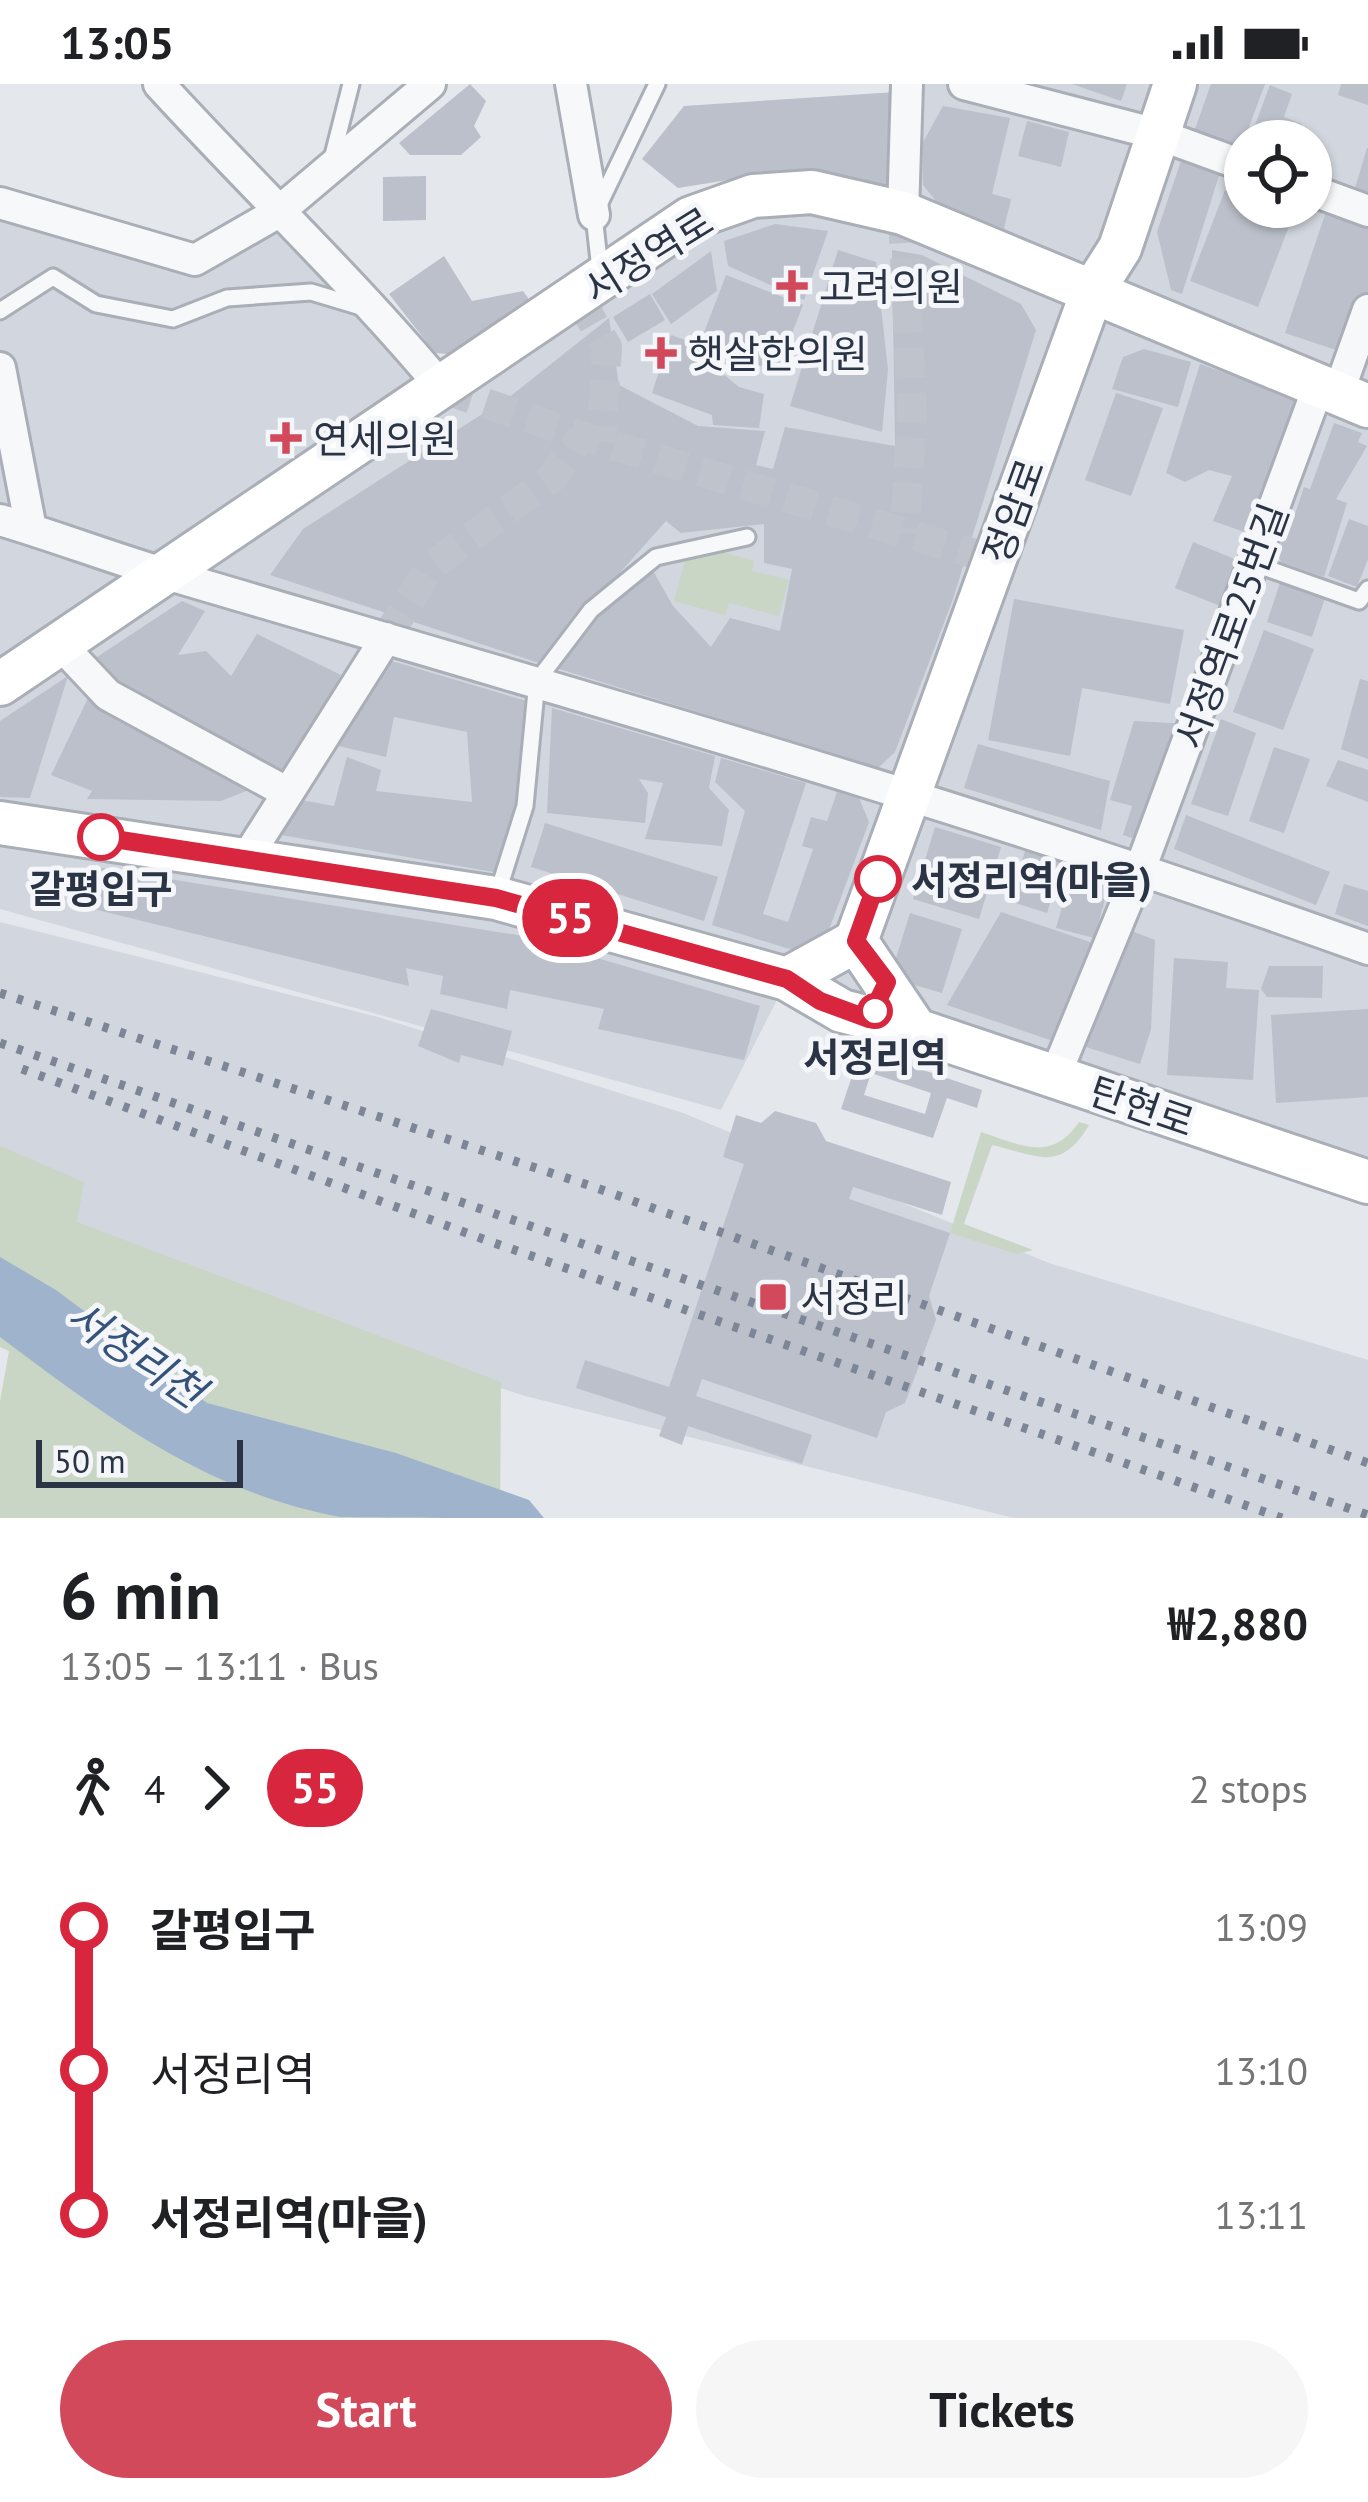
<!DOCTYPE html>
<html lang="en">
<head>
<meta charset="utf-8">
<style>
  :root { --surface:#fff; --page:#f6f6f6; --text:#202124; --muted:#757577; --accent:#d1495b }
  body { margin:0; font-family:"PT Sans","Noto Sans KR",sans-serif; background:var(--page); color:var(--text); height:100vh; display:flex; flex-direction:column; font-size:45px; white-space:nowrap }
  * { box-sizing:border-box; margin:0 }
  p { font-size:39px; color:var(--muted) }
  .icon { flex:none; width:66px; height:66px; fill:none; stroke:currentColor; stroke-width:2; stroke-linecap:round; stroke-linejoin:round }
  .map { position:relative; height:1434px; overflow:hidden }
  .drawer { display:flex; flex-direction:column; background:var(--surface); flex:1 }
  .drawer>* { flex:none }
  .badge { padding:0 24px; border-radius:39px; font-size:42px; line-height:78px }
  .tools { position:absolute; left:1224px; top:36px; display:grid; gap:24px }
  .tools a { display:grid; place-items:center; width:108px; height:108px; border-radius:50%; background:var(--surface); box-shadow:0 3px 9px #0004; font-size:60px }
  .scale { position:absolute; left:36px; bottom:30px; width:207px; box-sizing:border-box; padding-left:12px; border:6px solid #2b3445; border-top:0; font-size:33px; line-height:42px; white-space:nowrap; color:#2b3445; -webkit-text-stroke:9px #f4f6f9; paint-order:stroke }
  .map>.badge { position:absolute; translate:-50% -50%; box-shadow:0 0 0 6px #fff }
  .legs { display:flex; align-items:center; gap:18px; height:132px; padding:0 60px; font-size:39px }
  .legs p { margin-inline-start:auto }
  .headline { display:flex; align-items:center; justify-content:space-between; height:204px; padding:0 60px }
  h1 { font-size:66px; font-weight:700; line-height:90px }
  .button { display:flex; gap:24px; margin-top:auto; padding:24px 60px }
  .button a { flex:1; height:138px; border-radius:72px; background:var(--accent); color:#fff; font-size:48px; font-weight:700; line-height:138px; text-align:center }
  .button a+a { background:var(--page); color:var(--text) }
  ul { padding:0 60px; list-style:none }
  li { display:flex; align-items:center; gap:42px; height:144px; font-size:45px }
  li i { display:grid; place-items:center; width:18px; height:100%; margin:0 15px; background:currentColor }
  li i::after { content:''; width:30px; height:30px; margin:-15px; border:9px solid; border-radius:50%; background:var(--surface) }
  li p { margin-inline-start:auto }
  li:first-child i { background:linear-gradient(#0000 50%,currentColor 0) }
  li:last-child i { background:linear-gradient(currentColor 50%,#0000 0) }
  .status { display:flex; justify-content:space-between; align-items:center; height:84px; padding:0 60px; background:var(--surface); direction:ltr }
  .status svg { height:33px; fill:currentColor }
  .map>svg:first-child { display:block }
  .built { fill:#d2d6de; fill-rule:evenodd }
  .green { fill:#c9d6c5 }
  .water { fill:#9fb4cc }
  .building { fill:#bbc0ca; fill-rule:evenodd }
  .lines { fill:none; stroke-linecap:round; stroke-linejoin:round }
  .street-tunnel { stroke:#bfc3cb; stroke-width:30; stroke-dasharray:30 15; stroke-linecap:butt }
  .lane-casing { stroke:#a9aeb7; stroke-width:21 }
  .street-casing { stroke:#a9aeb7; stroke-width:36 }
  .secondary-casing { stroke:#a9aeb7; stroke-width:48 }
  .lane { stroke:#f7f8fa; stroke-width:15 }
  .street { stroke:#f7f8fa; stroke-width:30 }
  .secondary { stroke:#fff; stroke-width:42 }
  .rail { stroke:#7d8696; stroke-width:9; stroke-dasharray:6 12; stroke-linecap:butt }
  .line-1-casing { stroke:#fff; stroke-width:27 }
  .line-1 { stroke:#d7263d; stroke-width:18 }
  .poi-dot { fill:#d1495b; stroke:#f4f6f9; stroke-width:4.5 }
  .stop-1-dot { fill:#fff; stroke:#d7263d; stroke-width:6 }
  .labels { text-anchor:middle; dominant-baseline:central; stroke-width:10; stroke-linejoin:round; paint-order:stroke }
  .street-label { font-size:39px; fill:#2b3445; stroke:#f4f6f9 }
  .poi-label { font-size:39px; fill:#2b3445; stroke:#f4f6f9; text-anchor:start }
  .stop-label { font-size:39px; font-weight:bold; fill:#2b3445; stroke:#f4f6f9 }
  .water-label { font-size:42px; font-style:italic; fill:#34527a; stroke:#f4f6f9 }
</style>
</head>
<body>
<div class="status"><b>13:05</b><svg viewBox="0 0 49 12"><path d="M0 12V9h3v3zM5 12V6h3v6zM10 12V3h3v9zM15 12V0h3v12zM26 1h20v11H26zM47 4h2v5h-2z"/></svg></div>
<div class="map">
<svg width="1368" height="1434" viewBox="0 0 1368 1434">
  <rect width="100%" height="100%" fill="#e4e7ec"/>
  <path class="built" d="M 907,0 L 1368,0 L 1368,1097 L 787,896 L 721,1026 L 0,825 L 0,119 L 195,176 L 277,129 L 443,304 L 691,134 L 903,129 ZM 1245,57 L 1311,57 L 1311,123 L 1245,123 Z
    M 0,838 L 378,933 L 683,1029 L 1049,1179 L 1368,1276 L 1368,1434 L 1014,1434 L 525,1312 L 278,1231 L 0,1108 Z"/>
  <path class="green" d="M 705,463 L 754,477 L 752,487 L 789,496 L 779,532 L 729,519 L 725,531 L 674,517 L 687,470 Z
    M 1079,1038 L 1089,1041 C 1060,1090 1037,1071 992,1061 L 964,1140 L 1033,1166 L 1017,1170 L 950,1149 L 981,1048 C 1021,1061 1051,1079 1079,1038 Z
    M 0,1062 L 84,1098 L 77,1138 L 501,1298 L 500,1434 L 0,1434 L 0,1317 L 9,1267 L 0,1263 Z"/>
  <path class="water" d="M 0,1173 L 56,1206 L 207,1319 L 396,1369 L 529,1416 L 544,1434 C 487,1434 392,1434 340,1433 C 205,1408 107,1333 0,1253 Z"/>
  <path class="building" d="M 470,0 L 486,17 L 474,42 L 481,53 L 461,71 L 410,71 L 399,59 Z
    M 1072,0 L 1127,0 L 1121,17 Z
    M 1211,0 L 1265,0 L 1242,62 L 1195,45 Z
    M 1341,0 L 1368,0 L 1368,21 L 1338,11 Z
    M 1270,1 L 1292,10 L 1284,33 L 1302,40 L 1296,57 L 1249,57 Z
    M 896,8 L 896,112 L 838,90 L 785,87 L 678,104 L 642,75 L 684,22 Z
    M 943,22 L 1010,34 L 992,110 L 1011,115 L 1004,145 L 936,117 L 923,101 L 923,58 Z
    M 1027,37 L 1069,48 L 1061,83 L 1018,72 Z
    M 1367,64 L 1368,64 L 1368,111 L 1354,107 Z
    M 1182,74 L 1221,85 L 1182,210 L 1171,206 L 1157,148 Z
    M 426,92 L 426,136 L 383,137 L 383,93 Z
    M 1225,106 L 1245,114 L 1245,123 L 1269,123 L 1293,132 L 1258,223 L 1190,197 Z
    M 1329,119 L 1368,132 L 1368,211 L 1348,270 L 1285,249 Z
    M 775,140 L 828,147 L 804,216 L 728,182 L 724,157 Z
    M 838,166 L 876,178 L 888,286 L 882,348 L 790,322 Z
    M 892,166 L 922,171 L 1021,220 L 1036,246 L 953,515 L 895,668 L 878,684 L 553,583 L 601,525 L 652,485 L 673,522 L 711,563 L 730,534 L 780,547 L 792,485 L 764,479 L 764,440 L 681,449 L 666,437 L 539,579 L 270,491 L 303,445 L 512,311 L 609,234 L 619,301 L 698,342 L 765,347 L 756,381 L 773,385 L 785,343 L 895,362 Z
    M 711,167 L 717,207 L 671,240 L 652,210 Z
    M 444,172 L 472,217 L 523,207 L 531,218 L 447,270 L 435,269 L 389,210 Z
    M 726,191 L 803,221 L 777,288 L 700,259 Z
    M 650,210 L 665,236 L 628,258 L 613,233 Z
    M 671,251 L 716,267 L 712,281 L 739,303 L 764,310 L 759,344 L 713,341 L 712,331 L 652,309 Z
    M 1144,265 L 1191,278 L 1178,323 L 1112,305 L 1123,273 Z
    M 1200,280 L 1292,312 L 1300,321 L 1256,452 L 1213,437 L 1232,392 L 1209,386 L 1185,398 L 1166,389 Z
    M 1116,309 L 1163,324 L 1131,412 L 1085,396 Z
    M 1334,339 L 1362,349 L 1358,358 L 1367,362 L 1336,415 L 1347,419 L 1324,493 L 1281,478 L 1275,462 L 1283,439 L 1291,442 L 1304,403 L 1310,405 Z
    M 1349,435 L 1368,442 L 1368,475 L 1357,503 L 1328,492 Z
    M 1193,458 L 1252,482 L 1233,527 L 1175,504 Z
    M 1280,499 L 1325,514 L 1312,553 L 1267,538 Z
    M 1014,515 L 1184,546 L 1170,620 L 1082,604 L 1070,672 L 988,656 Z
    M 182,517 L 205,527 L 178,571 L 206,567 L 231,592 L 257,550 L 341,591 L 286,692 L 122,604 L 94,575 Z
    M 1264,546 L 1314,565 L 1283,646 L 1233,628 Z
    M 385,575 L 530,618 L 519,721 L 499,789 L 281,751 L 301,716 L 334,722 L 347,673 L 381,686 L 376,707 L 472,718 L 467,648 L 394,633 L 386,673 L 334,661 Z
    M 68,592 L 30,714 L 0,713 L 0,637 Z
    M 1360,595 L 1368,597 L 1368,675 L 1341,665 Z
    M 88,614 L 151,647 L 256,703 L 221,717 L 87,715 L 92,707 L 51,691 Z
    M 552,624 L 715,672 L 709,704 L 729,726 L 722,762 L 645,755 L 663,699 L 639,695 L 648,709 L 645,739 L 547,729 Z
    M 1221,635 L 1256,649 L 1228,732 L 1191,720 Z
    M 1134,637 L 1190,640 L 1148,759 L 1123,751 L 1132,722 L 1110,716 Z
    M 978,660 L 1110,697 L 1101,746 L 964,704 Z
    M 1274,663 L 1310,675 L 1284,749 L 1249,737 Z
    M 721,674 L 806,699 L 763,830 L 788,838 L 813,765 L 802,762 L 811,733 L 827,737 L 837,708 L 859,714 L 869,738 L 827,851 L 799,868 L 712,841 L 745,727 L 715,698 Z
    M 1338,676 L 1368,686 L 1368,718 L 1326,702 Z
    M 1186,731 L 1330,788 L 1316,821 L 1174,765 Z
    M 545,739 L 718,793 L 704,837 L 531,783 Z
    M 935,743 L 1001,763 L 979,835 L 913,815 Z
    M 1026,764 L 1064,776 L 1047,829 L 1009,817 Z
    M 1074,781 L 1112,791 L 1094,854 L 1056,844 Z
    M 95,783 L 523,852 L 760,922 L 744,976 L 598,945 L 604,925 L 510,906 L 507,925 L 440,910 L 443,892 L 406,884 L 409,902 L 89,824 Z
    M 1344,800 L 1368,807 L 1368,842 L 1335,830 Z
    M 1001,828 L 1093,859 L 1056,958 L 947,921 Z
    M 910,829 L 962,845 L 942,909 L 911,900 L 896,874 Z
    M 1124,844 L 1155,856 L 1151,945 L 1140,980 L 1086,963 Z
    M 1174,874 L 1228,878 L 1226,904 L 1259,906 L 1253,996 L 1167,991 Z
    M 1269,882 L 1323,882 L 1322,914 L 1267,913 L 1261,905 Z
    M 431,925 L 512,947 L 503,982 L 461,971 L 459,979 L 418,962 Z
    M 1368,925 L 1368,1013 L 1276,1019 L 1271,931 Z
    M 861,965 L 982,1006 L 977,1024 L 947,1014 L 933,1054 L 841,1025 ZM 871,989 L 931,1009 L 925,1030 L 864,1011 Z
    M 775,1027 L 816,1039 L 826,1057 L 951,1098 L 942,1131 L 853,1103 L 849,1115 L 950,1149 L 929,1212 L 936,1236 L 905,1319 L 886,1328 L 877,1354 L 702,1295 L 696,1312 L 812,1351 L 802,1380 L 688,1342 L 682,1361 L 659,1352 L 666,1333 L 576,1304 L 585,1276 L 669,1303 L 744,1080 L 723,1073 L 736,1031 L 761,1039 Z"/>
  <g class="lines">
    <path class="street-tunnel" d="M 903,129 L 912,328 L 905,449
      M 579,214 L 607,263 L 601,358
      M 443,305 L 582,352 L 995,476
      M 386,554 L 430,483 L 552,394 L 582,352"/>
    <defs>
      <path id="lane" d="M 331,79 L 351,0
        M 600,186 L 594,131 L 657,0
        M 0,227 L 53,193 L 96,220 L 173,235 L 227,214 L 311,208 L 361,223
        M 1255,480 L 1359,517 L 1368,505
        M 497,811 L 525,722 L 537,597 L 591,526 L 656,473 L 747,453"/>
      <path id="street" d="M 159,0 C 253,103 354,198 443,305
        M 571,0 L 594,131
        M 964,0 L 1157,50 L 1245,82
        M 1311,106 L 1368,127
        M 0,119 L 195,176 L 277,129 L 430,0
        M 903,129 L 907,0
        M 0,284 L 31,445
        M 1338,310 L 1368,226
        M 0,436 C 58,453 114,475 173,492 C 573,610 975,723 1368,865
        M 60,560 L 108,611 L 288,709 L 386,554
        M 247,773 L 288,709
        M 1055,992 L 1141,783 L 1319,301"/>
      <path id="secondary" d="M 0,600 L 691,134 L 753,112 L 812,108 L 903,129 L 1368,322
        M 0,739 L 496,814 L 787,895 L 842,927 L 916,946 L 1368,1098
        M 856,857 L 1092,208 L 1120,164 L 1175,0
        M 856,857 L 916,946
        M 787,895 L 856,857"/>
    </defs>
    <use href="#lane" class="lane-casing"/>
    <use href="#street" class="street-casing"/>
    <use href="#secondary" class="secondary-casing"/>
    <use href="#lane" class="lane"/>
    <use href="#street" class="street"/>
    <use href="#secondary" class="secondary"/>
    <path class="rail" d="M 0,909 L 591,1102 L 1368,1379
      M 0,959 L 1368,1431
      M 22,985 L 483,1155 L 1282,1434"/>
  </g>
  <g class="lines">
    <defs>
      <path id="line-1" d="M 101,753 L 496,814 L 787,895 L 820,917 L 869,935 L 887,898 L 856,857 L 878,795"/>
    </defs>
    <use href="#line-1" class="line-1-casing"/>
    <use href="#line-1" class="line-1"/>
  </g>
  <g class="poi-dot">
    <path d="M786 184h12v12h12v12h-12v12h-12v-12h-12v-12h12z"/>
    <path d="M655 251h12v12h12v12h-12v12h-12v-12h-12v-12h12z"/>
    <path d="M280 336h12v12h12v12h-12v12h-12v-12h-12v-12h12z"/>
    <rect x="758" y="1198" width="30" height="30" rx="6"/>
  </g>
  <g class="stop-1-dot">
    <circle cx="101" cy="753" r="21"/>
    <circle cx="878" cy="795" r="21"/>
    <circle cx="875" cy="927" r="15"/>
  </g>
  <g class="labels">
    <g class="street-label">
      <text transform="translate(648 171) rotate(-32)">서정역로</text>
      <text transform="translate(1013 427) rotate(-70)">정암로</text>
      <text transform="translate(1231 542) rotate(-70)">서정역로25번길</text>
      <text transform="translate(1142 1022) rotate(19)">탄현로</text>
    </g>
    <g class="poi-label">
      <text x="819" y="202">고려의원</text>
      <text x="688" y="269">햇살한의원</text>
      <text x="313" y="354">연세의원</text>
      <text x="800" y="1213">서정리</text>
    </g>
    <g class="stop-label">
      <text x="911" y="795" text-anchor="start">서정리역(마을)</text>
      <text x="101" y="804">갈평입구</text>
      <text x="875" y="972">서정리역</text>
    </g>
    <g class="water-label">
      <text transform="translate(136 1269) rotate(34)">서정리천</text>
    </g>
  </g>
</svg>
<div class="tools">
<a><svg class="icon" aria-label="locate" viewBox="0 0 24 24"><circle cx="12" cy="12" r="6"/><path d="M12 2v4M12 18v4M2 12h4M18 12h4"/></svg></a>
</div>
<div class="scale">50 m</div>
<b class="badge" style="left:570px;top:834px;background:#d7263d;color:#fff">55</b>
</div>
<section class="drawer">
<div class="headline"><div><h1>6 min</h1><p>13:05 – 13:11 · Bus</p></div><b>₩2,880</b></div>
<div class="legs"><svg class="icon" aria-label="walk" viewBox="0 0 24 24"><circle cx="13" cy="4" r="2"/><path d="M13 8l-2 6 4 7M11 14l-3 7M7 12l3-4h3l4 4"/></svg>4<svg class="icon" aria-label="forward" viewBox="0 0 24 24"><path d="M9 5l7 7-7 7"/></svg><b class="badge" style="background:#d7263d;color:#fff">55</b><p>2 stops</p></div>
<ul>
<li><i style="color:#d7263d"></i><b>갈평입구</b><p>13:09</p></li>
<li><i style="color:#d7263d"></i><span>서정리역</span><p>13:10</p></li>
<li><i style="color:#d7263d"></i><b>서정리역(마을)</b><p>13:11</p></li>
</ul>
<div class="button"><a>Start</a><a>Tickets</a></div>
</section>
</body>
</html>
